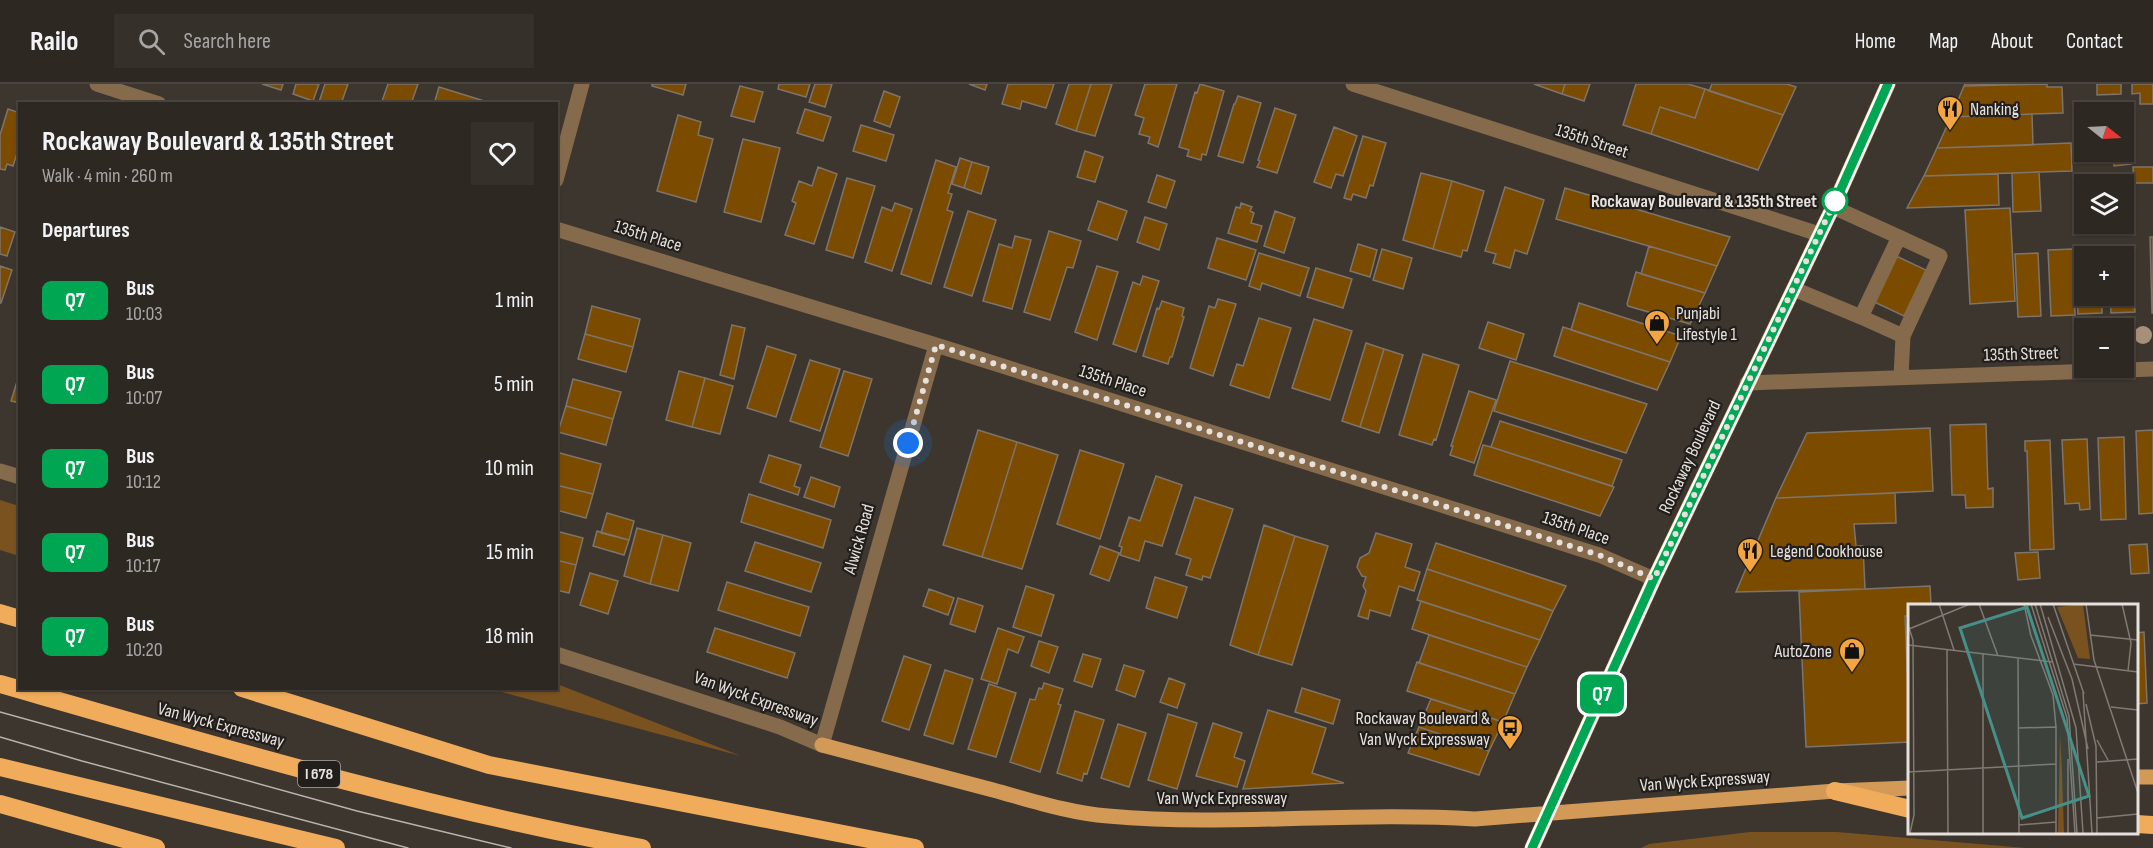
<!DOCTYPE html>
<html lang="en">
<head>
<meta charset="utf-8">
<style>
  :root { --surface:#2e2822; --page:#36302a; --text:#f1f3f6; --muted:#a7a6a5; --line:#494440 }
  body { margin:0; font-family:"Sofia Sans Condensed",sans-serif; background:var(--page); color:var(--text); height:100vh; display:flex; flex-direction:column; font-size:22px; white-space:nowrap }
  * { box-sizing:border-box; margin:0 }
  p { font-size:20px; color:var(--muted) }
  .icon { flex:none; width:33px; height:33px; fill:none; stroke:currentColor; stroke-width:2; stroke-linecap:round; stroke-linejoin:round }
  .map { position:relative; flex:1; overflow:hidden }
  .drawer { position:absolute; left:18px; top:18px; width:540px; height:588px; display:flex; flex-direction:column; background:var(--surface); border-radius:0px; box-shadow:0 2px 4px #0004,0 0 0 2px var(--line) }
  .drawer>* { flex:none }
  .badge { padding:0 12px; border-radius:9px; font-size:21px; line-height:39px }
  .needle { width:39px; rotate:108deg }
  .buttons { position:absolute; left:2074px; top:18px; display:grid; gap:12px }
  .buttons a { display:grid; place-items:center; width:60px; height:60px; border-radius:0px; background:var(--surface); box-shadow:0 2px 4px #0004,0 0 0 2px var(--line); font-size:30px }
  .you { position:absolute; width:30px; height:30px; margin:-15px; border:4px solid #fff; border-radius:50%; background:#1a73e8; box-shadow:0 0 0 9px #1a73e833 }
  .map>.badge { position:absolute; translate:-50% -50%; box-shadow:0 0 0 3px #fff }
  h2 { padding:0 24px; font-size:22px; line-height:54px }
  .round { display:grid; place-items:center; flex:none; width:63px; height:63px; border-radius:0px; background:var(--page) }
  .head { display:flex; align-items:center; justify-content:space-between; height:102px; padding:0 24px }
  h1 { font-size:28px; font-weight:700; line-height:45px }
  ul { padding:0; list-style:none }
  li { display:flex; align-items:center; gap:18px; height:84px; padding:0 24px }
  li div { flex:1 }
  li b { display:block; font-size:22px }
  li em { font-style:normal }
  li .badge { min-width:66px; font-weight:700; text-align:center }
  header { display:flex; align-items:center; gap:36px; box-sizing:border-box; height:84px; padding:0 30px; background:var(--surface); border-bottom:2px solid var(--line) }
  header strong { font-size:28px }
  nav { display:flex; gap:33px; margin-inline-start:auto; font-size:21px }
  .search { width:420px; height:54px; background:var(--page); display:flex; align-items:center; gap:15px; box-sizing:border-box; padding:0 21px; border-radius:0px; color:var(--muted); font-size:22px }
  .map>svg:first-child { display:block }
  .green { fill:#7a5220 }
  .building { fill:#7b4b00; stroke:#7d746c; stroke-width:1.5 }
  .lines { fill:none; stroke-linecap:round; stroke-linejoin:round }
  .minor { stroke:#856a4b; stroke-width:15 }
  .major { stroke:#d29957; stroke-width:15 }
  .highway { stroke:#f0ac5b; stroke-width:18 }
  .tram { stroke:#b9b3ad; stroke-width:1.5 }
  .tree { fill:#a79078 }
  .line-casing { stroke:#fff; stroke-width:14 }
  .line { stroke:#00a651; stroke-width:9 }
  .walk { stroke:#e6e1dc; stroke-width:6; stroke-dasharray:0 10.8 }
  .stop-dot { fill:#fff; stroke:#00a651; stroke-width:3 }
  .labels { text-anchor:middle; dominant-baseline:central; stroke-width:4.5; stroke-linejoin:round; paint-order:stroke }
  .shield { fill:#221e1b; stroke:#aba6a2; stroke-width:1.5 }
  .shield-label { font-size:16px; font-weight:bold; fill:#e6e1dc }
  .poi-label { font-size:18px; fill:#e6e1dc; stroke:#221e1b; text-anchor:start }
  .street-label { font-size:18px; fill:#e6e1dc; stroke:#221e1b }
  .stop-label { font-size:18px; font-weight:bold; fill:#e6e1dc; stroke:#221e1b; text-anchor:end }
  .inset-road { fill:none; stroke:#817a74; stroke-width:1.5 }
  .view { fill:#45918a; fill-opacity:0.15; stroke:#45918a; stroke-width:3 }
  .inset-edge { fill:none; stroke:#e6e1dc; stroke-width:3 }
</style>
</head>
<body>
<header>
<strong>Railo</strong>
<div class="search"><svg class="icon" aria-label="search" viewBox="0 0 24 24"><circle cx="10" cy="10" r="6"/><path d="M15 15l6 6"/></svg>Search here</div>
<nav><a>Home</a><a>Map</a><a>About</a><a>Contact</a></nav>
</header>
<div class="map">
<svg width="2153" height="764" viewBox="0 0 2153 764">
  <rect width="100%" height="100%" fill="#3d362e"/>
  <path class="green" d="M 0,416 L 19,422 L 19,472 L 0,466 Z
    M 557,600 L 741,672 L 490,605 L 556,604 Z
    M 1750,748 L 1837,748 L 2026,764 L 1641,764 L 1649,760 Z"/>
  <path class="building" d="M 262,0 L 283,0 L 281,6 Z
    M 296,0 L 319,0 L 313,17 L 293,10 Z
    M 325,0 L 348,0 L 341,20 L 319,18 Z
    M 388,0 L 418,0 L 411,20 L 381,20 Z
    M 652,0 L 686,0 L 683,11 L 652,2 Z
    M 779,0 L 810,0 L 806,13 L 778,5 Z
    M 815,0 L 832,0 L 825,23 L 809,18 Z
    M 969,0 L 987,0 L 985,6 Z
    M 1008,0 L 1054,0 L 1046,24 L 1022,17 L 1020,25 L 1002,20 Z
    M 1069,0 L 1091,0 L 1076,47 L 1056,40 Z
    M 1091,0 L 1112,0 L 1095,52 L 1076,47 Z
    M 1145,0 L 1177,0 L 1158,63 L 1148,59 L 1150,53 L 1139,50 L 1144,34 L 1135,31 Z
    M 1200,0 L 1224,7 L 1206,71 L 1202,70 L 1201,76 L 1187,72 L 1189,66 L 1179,63 L 1195,8 L 1197,9 Z
    M 1534,0 L 1565,0 L 1562,10 Z
    M 1565,0 L 1590,0 L 1584,17 L 1562,10 Z
    M 1636,0 L 1688,0 L 1705,5 L 1695,34 L 1660,23 L 1651,50 L 1623,41 Z
    M 1712,0 L 1787,0 L 1796,3 L 1783,31 L 1709,7 Z
    M 1965,0 L 2029,0 L 1964,2 Z
    M 2047,0 L 2047,3 L 2062,3 L 2063,29 L 1951,33 L 1964,2 Z
    M 2097,0 L 2121,0 L 2121,10 L 2097,11 Z
    M 2132,0 L 2153,0 L 2153,20 L 2140,20 L 2140,9 L 2132,10 Z
    M 740,2 L 763,8 L 754,38 L 731,32 Z
    M 439,3 L 494,20 L 434,20 Z
    M 1705,5 L 1783,31 L 1758,86 L 1651,50 L 1660,23 L 1695,34 Z
    M 884,7 L 900,13 L 890,43 L 874,37 Z
    M 1238,12 L 1261,19 L 1243,79 L 1218,72 L 1234,20 L 1235,20 Z
    M 1275,24 L 1296,31 L 1277,89 L 1257,83 L 1260,77 L 1258,76 Z
    M 8,25 L 20,29 L 20,60 L 13,82 L 7,80 L 5,86 L 0,85 L 0,51 Z
    M 805,25 L 831,33 L 823,57 L 797,49 Z
    M 2032,30 L 2033,61 L 1937,64 L 1951,33 Z
    M 678,31 L 701,38 L 698,51 L 713,55 L 696,118 L 657,107 Z
    M 861,41 L 894,51 L 886,77 L 853,67 Z
    M 1334,43 L 1357,52 L 1343,92 L 1336,90 L 1331,104 L 1314,98 Z
    M 2128,51 L 2131,80 L 2114,82 L 2113,68 L 2124,68 L 2124,52 Z
    M 1363,52 L 1386,59 L 1373,102 L 1370,101 L 1366,114 L 1353,110 L 1351,116 L 1344,114 Z
    M 743,55 L 780,64 L 761,138 L 724,128 Z
    M 2071,59 L 2072,87 L 1924,92 L 1937,64 Z
    M 1085,67 L 1103,73 L 1095,98 L 1077,93 Z
    M 960,74 L 972,78 L 964,104 L 952,100 Z
    M 936,76 L 956,83 L 948,109 L 952,110 L 947,126 L 953,128 L 931,200 L 901,190 Z
    M 972,78 L 989,83 L 981,110 L 964,104 Z
    M 818,83 L 837,90 L 814,160 L 785,151 L 796,119 L 792,117 L 799,97 L 812,102 Z
    M 2133,83 L 2153,83 L 2153,99 L 2134,99 Z
    M 2039,88 L 2041,127 L 2013,128 L 2012,89 Z
    M 1421,89 L 1452,97 L 1433,165 L 1403,156 Z
    M 1998,90 L 1999,121 L 1907,124 L 1924,92 Z
    M 1157,91 L 1175,97 L 1166,124 L 1148,118 Z
    M 847,94 L 875,102 L 853,174 L 826,166 Z
    M 1452,97 L 1484,107 L 1467,167 L 1463,166 L 1461,173 L 1433,165 Z
    M 1505,103 L 1544,116 L 1527,170 L 1515,166 L 1510,184 L 1493,179 L 1496,170 L 1485,167 Z
    M 1565,104 L 1730,153 L 1717,182 L 1556,135 Z
    M 1098,117 L 1127,127 L 1117,156 L 1088,146 Z
    M 895,119 L 912,125 L 892,187 L 865,178 L 882,123 L 892,127 Z
    M 1241,119 L 1252,123 L 1250,127 L 1254,129 L 1251,139 L 1262,142 L 1257,158 L 1228,149 L 1236,123 L 1240,124 Z
    M 2010,124 L 2015,217 L 1970,220 L 1965,126 Z
    M 968,127 L 996,136 L 972,212 L 944,203 Z
    M 1275,127 L 1295,134 L 1284,169 L 1264,162 Z
    M 1145,133 L 1167,140 L 1159,166 L 1137,158 Z
    M 0,143 L 15,148 L 7,172 L 0,170 Z
    M 1049,147 L 1081,157 L 1073,184 L 1067,183 L 1050,236 L 1024,228 Z
    M 1015,152 L 1031,156 L 1012,225 L 983,217 L 999,160 L 1012,164 Z
    M 2150,153 L 2153,153 L 2153,229 L 2152,229 Z
    M 1217,154 L 1256,166 L 1246,196 L 1208,184 Z
    M 1358,160 L 1377,166 L 1370,193 L 1350,187 Z
    M 1649,162 L 1717,182 L 1705,209 L 1641,190 Z
    M 2131,162 L 2135,228 L 2111,229 L 2110,212 L 2124,212 L 2124,172 L 2109,172 L 2108,163 Z
    M 2100,163 L 2100,172 L 2085,172 L 2085,212 L 2102,212 L 2102,229 L 2078,230 L 2075,164 Z
    M 1382,165 L 1412,174 L 1403,205 L 1373,196 Z
    M 2073,165 L 2075,231 L 2051,232 L 2048,166 Z
    M 1259,169 L 1309,184 L 1300,212 L 1262,199 L 1260,206 L 1249,202 Z
    M 2038,169 L 2041,232 L 2018,233 L 2015,170 Z
    M 1894,171 L 1926,186 L 1904,232 L 1872,217 Z
    M 0,182 L 12,186 L 1,219 L 0,219 Z
    M 1097,182 L 1118,188 L 1097,256 L 1075,248 Z
    M 1316,184 L 1352,195 L 1343,224 L 1307,213 Z
    M 1636,188 L 1705,209 L 1690,240 L 1628,222 L 1627,220 Z
    M 1143,192 L 1159,197 L 1136,268 L 1113,260 L 1133,198 L 1140,201 Z
    M 1218,215 L 1236,220 L 1213,292 L 1190,284 L 1209,222 L 1215,224 Z
    M 1162,217 L 1184,224 L 1182,232 L 1184,233 L 1172,273 L 1170,273 L 1168,280 L 1143,272 L 1157,224 L 1159,225 Z
    M 1579,219 L 1681,252 L 1670,278 L 1571,246 Z
    M 592,222 L 640,235 L 633,263 L 585,250 Z
    M 1259,234 L 1291,244 L 1269,314 L 1230,301 L 1237,280 L 1243,282 Z
    M 1314,235 L 1352,247 L 1330,316 L 1292,304 Z
    M 1488,238 L 1524,250 L 1516,276 L 1479,264 Z
    M 732,241 L 745,244 L 734,295 L 720,291 Z
    M 1563,243 L 1670,278 L 1657,306 L 1554,272 Z
    M 585,250 L 633,263 L 626,288 L 578,275 Z
    M 1366,259 L 1384,265 L 1360,343 L 1342,337 Z
    M 767,262 L 796,271 L 776,333 L 747,324 Z
    M 1384,265 L 1403,271 L 1379,349 L 1360,343 Z
    M 1423,270 L 1459,281 L 1436,356 L 1434,355 L 1432,361 L 1399,351 Z
    M 810,276 L 840,285 L 820,347 L 790,337 Z
    M 1510,277 L 1647,320 L 1626,369 L 1494,327 Z
    M 679,287 L 705,294 L 692,343 L 666,336 Z
    M 844,287 L 872,295 L 848,372 L 820,363 Z
    M 20,288 L 20,319 L 11,317 Z
    M 705,294 L 733,302 L 720,350 L 692,343 Z
    M 573,295 L 621,308 L 613,335 L 566,322 Z
    M 1469,307 L 1496,316 L 1474,379 L 1450,371 L 1453,362 L 1451,362 Z
    M 566,322 L 613,335 L 606,361 L 558,348 Z
    M 1500,337 L 1622,376 L 1612,402 L 1491,363 Z
    M 1986,340 L 1988,405 L 1993,404 L 1993,423 L 1966,424 L 1965,411 L 1952,411 L 1950,341 Z
    M 1930,344 L 1933,407 L 1776,414 L 1807,349 Z
    M 978,346 L 1017,358 L 982,473 L 943,461 Z
    M 2153,346 L 2153,429 L 2139,430 L 2136,347 Z
    M 2124,353 L 2126,435 L 2101,436 L 2098,354 Z
    M 2087,355 L 2090,425 L 2080,426 L 2079,419 L 2065,420 L 2062,356 Z
    M 2050,356 L 2054,465 L 2030,466 L 2027,367 L 2025,367 L 2025,357 Z
    M 1017,358 L 1058,371 L 1022,485 L 982,473 Z
    M 1483,361 L 1491,363 L 1614,403 L 1600,432 L 1474,391 Z
    M 1080,366 L 1124,380 L 1100,455 L 1057,440 Z
    M 556,368 L 601,380 L 593,410 L 556,401 Z
    M 769,371 L 801,381 L 794,402 L 800,404 L 798,411 L 760,398 Z
    M 1156,392 L 1182,401 L 1162,462 L 1145,457 L 1139,477 L 1120,471 L 1122,463 L 1119,462 L 1129,433 L 1140,437 Z
    M 811,393 L 840,403 L 834,423 L 804,413 Z
    M 556,401 L 593,410 L 586,434 L 556,426 Z
    M 1895,409 L 1896,439 L 1854,440 L 1856,462 L 1863,462 L 1865,505 L 1736,508 L 1776,414 Z
    M 749,410 L 831,436 L 823,464 L 741,438 Z
    M 1195,413 L 1233,425 L 1210,494 L 1203,492 L 1202,496 L 1186,491 L 1191,475 L 1176,470 Z
    M 607,429 L 634,437 L 629,456 L 601,449 Z
    M 1264,441 L 1295,452 L 1258,571 L 1230,561 Z
    M 637,444 L 663,451 L 650,500 L 624,492 Z
    M 556,447 L 583,454 L 576,481 L 556,476 Z
    M 597,447 L 629,456 L 624,471 L 593,462 Z
    M 1376,449 L 1412,460 L 1405,483 L 1420,488 L 1414,507 L 1399,502 L 1390,532 L 1370,526 L 1368,535 L 1358,532 L 1366,507 L 1363,502 L 1366,493 L 1362,492 L 1357,483 L 1360,474 L 1369,469 Z
    M 663,451 L 691,459 L 678,507 L 650,500 Z
    M 1295,452 L 1328,462 L 1292,581 L 1258,571 Z
    M 755,458 L 821,479 L 811,508 L 745,487 Z
    M 1436,459 L 1566,502 L 1553,527 L 1540,522 L 1427,485 Z
    M 2147,460 L 2149,489 L 2131,490 L 2129,461 Z
    M 1100,462 L 1119,469 L 1109,497 L 1090,490 Z
    M 2038,468 L 2040,494 L 2018,496 L 2015,469 Z
    M 556,476 L 576,481 L 569,509 L 556,506 Z
    M 1427,485 L 1553,527 L 1540,556 L 1417,516 Z
    M 590,489 L 618,497 L 608,530 L 580,521 Z
    M 1155,493 L 1187,503 L 1177,534 L 1146,524 Z
    M 727,498 L 809,523 L 800,552 L 718,526 Z
    M 1026,502 L 1054,511 L 1041,552 L 1013,543 Z
    M 1930,502 L 1931,521 L 1910,521 L 1910,532 L 1905,532 L 1910,658 L 1806,663 L 1799,508 Z
    M 929,505 L 954,514 L 948,531 L 923,522 Z
    M 958,514 L 983,522 L 975,548 L 950,540 Z
    M 1421,517 L 1540,556 L 1527,583 L 1412,545 Z
    M 715,544 L 795,569 L 787,594 L 707,568 Z
    M 998,544 L 1024,553 L 1018,569 L 1008,565 L 997,600 L 981,595 Z
    M 2144,548 L 2147,619 L 2136,620 L 2136,549 Z
    M 1429,551 L 1527,583 L 1515,610 L 1419,579 Z
    M 1039,557 L 1058,563 L 1049,589 L 1031,582 Z
    M 1083,570 L 1101,575 L 1092,603 L 1074,597 Z
    M 904,572 L 931,581 L 909,646 L 882,637 Z
    M 1417,578 L 1515,610 L 1503,638 L 1407,607 Z
    M 1124,581 L 1144,587 L 1135,613 L 1116,606 Z
    M 945,586 L 973,595 L 953,660 L 924,651 Z
    M 1169,594 L 1185,600 L 1177,624 L 1160,618 Z
    M 1044,599 L 1063,605 L 1058,620 L 1061,621 L 1040,688 L 1010,678 L 1030,615 L 1035,616 L 1039,604 L 1042,605 Z
    M 989,600 L 1016,609 L 996,673 L 968,665 Z
    M 1302,604 L 1340,616 L 1333,640 L 1295,628 Z
    M 1431,615 L 1503,638 L 1489,667 L 1419,643 Z
    M 1268,626 L 1326,644 L 1312,689 L 1344,699 L 1243,705 Z
    M 1075,627 L 1104,636 L 1087,690 L 1084,689 L 1082,697 L 1057,689 Z
    M 1168,630 L 1197,639 L 1177,705 L 1148,696 Z
    M 1213,639 L 1242,649 L 1234,673 L 1245,677 L 1237,703 L 1196,692 Z
    M 1118,640 L 1146,649 L 1129,703 L 1101,694 Z
    M 1419,643 L 1489,667 L 1479,691 L 1408,669 Z"/>
  <g class="lines">
    <path class="minor" d="M 97,0 L 159,20
      M 1353,0 L 1819,150
      M 556,96 L 582,0
      M 1833,123 L 1899,153
      M 556,145 L 936,261 L 1599,471 L 1654,495
      M 1899,153 L 1940,172 L 1903,252 L 1861,233 Z
      M 1794,205 L 1861,233
      M 1901,293 L 1903,252
      M 1747,299 L 2153,285
      M 0,387 L 20,393
      M 556,570 L 780,643 L 822,661 L 936,261"/>
    <path class="major" d="M 822,661 C 879,676 936,691 993,706 C 1030,716 1069,729 1108,732 C 1230,743 1352,727 1475,735 L 1835,707 L 1910,704
      M 2136,693 L 2153,693
      M 1532,764 L 1654,495 L 1833,123 L 1888,0"/>
    <path class="highway" d="M 0,529 L 20,535
      M 0,600 C 212,661 425,724 642,764
      M 242,604 L 489,681 L 915,764
      M 0,683 L 336,764
      M 1835,707 L 1910,725
      M 0,720 L 156,764
      M 2136,740 L 2153,741"/>
    <path class="tram" d="M 0,628 L 357,727 L 511,764
      M 0,653 L 82,677 L 408,764"/>
  </g>
  <circle class="tree" cx="2143" cy="251" r="9"/>
  <g class="lines">
    <defs>
      <path id="line" d="M 1532,764 L 1654,495 L 1833,123 L 1888,0"/>
    </defs>
    <use href="#line" class="line-casing"/>
    <use href="#line" class="line"/>
    <path class="walk" d="M 908,359 L 936,261 L 1599,471 L 1654,495 L 1835,117"/>
  </g>
  <defs>
    <symbol id="restaurant-pin" viewBox="-11 -11 22 30"><path d="M0 17L-7.5 6A9.5 9.5 0 1 1 7.5 6Z" fill="#f2a541" stroke="#221e1b"/><path d="M-5-6h1v4h1v-4h1v4h1v-4h1v5L-1.5 .5V6h-2V.5L-5-1ZM5-6V6H3V1.5H1.5Q1.5-4 5-6Z" fill="#111"/></symbol>
    <symbol id="shop-pin" viewBox="-11 -11 22 30"><path d="M0 17L-7.5 6A9.5 9.5 0 1 1 7.5 6Z" fill="#f2a541" stroke="#221e1b"/><path d="M-5-2.5h2.3a2.7 3.5 0 0 1 5.4 0H5L5.5 6h-11ZM-1.5-2.5h3a1.5 2.3 0 0 0-3 0Z" fill="#111"/></symbol>
    <symbol id="bus-pin" viewBox="-11 -11 22 30"><path d="M0 17L-7.5 6A9.5 9.5 0 1 1 7.5 6Z" fill="#f2a541" stroke="#221e1b"/><path d="M-5-6H5V4H4V6H2V4H-2V6H-4V4H-5ZM-3.5-4V0h7V-4ZM-3.5 1.2v1.5H-2V1.2ZM2 1.2v1.5H3.5V1.2Z" fill="#111"/></symbol>
  </defs>
  <g fill-rule="evenodd">
    <use href="#restaurant-pin" x="1935" y="10" width="30" height="40"/>
    <use href="#shop-pin" x="1642" y="224" width="30" height="40"/>
    <use href="#restaurant-pin" x="1735" y="452" width="30" height="40"/>
    <use href="#shop-pin" x="1837" y="552" width="30" height="40"/>
    <use href="#bus-pin" x="1495" y="629" width="30" height="40"/>
  </g>
  <circle class="stop-dot" cx="1835" cy="117" r="12"/>
  <g class="labels">
    <rect class="shield" x="298" y="677" width="42" height="26" rx="4.5"/>
    <g class="shield-label">
      <text x="319" y="690">I 678</text>
    </g>
    <g class="poi-label">
      <text x="1970" y="25">Nanking</text>
      <text x="1676" y="229">Punjabi<tspan x="1676" dy="21">Lifestyle 1</tspan></text>
      <text x="1770" y="467">Legend Cookhouse</text>
      <text x="1832" y="567" text-anchor="end">AutoZone</text>
      <text x="1490" y="634" text-anchor="end">Rockaway Boulevard &amp;<tspan x="1490" dy="21">Van Wyck Expressway</tspan></text>
    </g>
    <g class="street-label">
      <text transform="translate(1592 57) rotate(18)">135th Street</text>
      <text transform="translate(648 152) rotate(17)">135th Place</text>
      <text transform="translate(2021 270) rotate(-2)">135th Street</text>
      <text transform="translate(1113 297) rotate(18)">135th Place</text>
      <text transform="translate(1690 373) rotate(-65)">Rockaway Boulevard</text>
      <text transform="translate(1576 444) rotate(19)">135th Place</text>
      <text transform="translate(859 455) rotate(-74)">Alwick Road</text>
      <text transform="translate(756 615) rotate(20)">Van Wyck Expressway</text>
      <text transform="translate(221 641) rotate(15)">Van Wyck Expressway</text>
      <text transform="translate(1705 697) rotate(-4)">Van Wyck Expressway</text>
      <text x="1222" y="714">Van Wyck Expressway</text>
    </g>
    <g class="stop-label">
      <text x="1817" y="117">Rockaway Boulevard &amp; 135th Street</text>
    </g>
  </g>
  <g transform="translate(1908 520)">
    <rect width="230" height="230" fill="#3d362e"/>
    <path d="M 175,0 L 182,55 L 170,54 L 149,3 ZM 152,130 L 154,168 L 156,229 L 150,229 Z" fill="#7a5220"/>
    <path class="inset-road" d="M 31,0 L 46,46M 71,0 L 90,52M 116,0 L 123,32M 123,0 L 159,114 L 167,229M 127,0 L 161,112 L 169,229M 132,0 L 168,124 L 175,229M 145,0 L 176,90M 178,0 L 186,56 L 230,189M 214,0 L 223,39 L 220,67M 140,13 L 164,75 L 180,145M 0,21 L 5,36 L 6,211 L 2,229M 1,25 L 62,0M 122,29 L 145,91 L 148,123M 182,31 L 230,36M 0,41 L 145,58M 39,46 L 40,229M 75,50 L 75,229M 110,54 L 111,229M 165,60 L 230,68M 175,88 L 184,229M 178,100 L 188,142 L 189,229M 203,103 L 230,106M 110,124 L 148,123 L 148,229M 189,136 L 200,156M 160,155 L 160,229M 189,158 L 230,155M 0,168 L 148,160M 189,214 L 230,210M 111,221 L 148,218"/>
    <path class="view" d="M 119,3 L 181,192 L 114,214 L 52,24 Z"/>
    <rect width="230" height="230" class="inset-edge"/>
  </g>
</svg>
<div class="buttons">
<a><svg class="needle" viewBox="-14 -14 28 28"><path d="M0-13l5 13h-10z" fill="#e53935"/><path d="M0 13l5-13h-10z" fill="#a7a6a5"/></svg></a>
<a><svg class="icon" aria-label="layers" viewBox="0 0 24 24"><path d="M12 4l9 5-9 5-9-5zM3 14l9 5 9-5"/></svg></a>
<a>+</a>
<a>−</a>
</div>
<div class="you" style="left:908px;top:359px"></div>
<b class="badge" style="left:1602px;top:610px;background:#00a651;color:#fff">Q7</b>
<section class="drawer">
<div class="head"><div><h1>Rockaway Boulevard &amp; 135th Street</h1><p>Walk · 4 min · 260 m</p></div><a class="round"><svg class="icon" aria-label="heart" viewBox="0 0 24 24"><path d="M12 20l-8-8c-3-5 5-10 8-4 3-6 11-1 8 4z"/></svg></a></div>
<h2>Departures</h2>
<ul>
<li><span class="badge" style="background:#00a651;color:#fff">Q7</span><div><b>Bus</b><p>10:03</p></div><em>1 min</em></li>
<li><span class="badge" style="background:#00a651;color:#fff">Q7</span><div><b>Bus</b><p>10:07</p></div><em>5 min</em></li>
<li><span class="badge" style="background:#00a651;color:#fff">Q7</span><div><b>Bus</b><p>10:12</p></div><em>10 min</em></li>
<li><span class="badge" style="background:#00a651;color:#fff">Q7</span><div><b>Bus</b><p>10:17</p></div><em>15 min</em></li>
<li><span class="badge" style="background:#00a651;color:#fff">Q7</span><div><b>Bus</b><p>10:20</p></div><em>18 min</em></li>
</ul>
</section>
</div>
</body>
</html>
